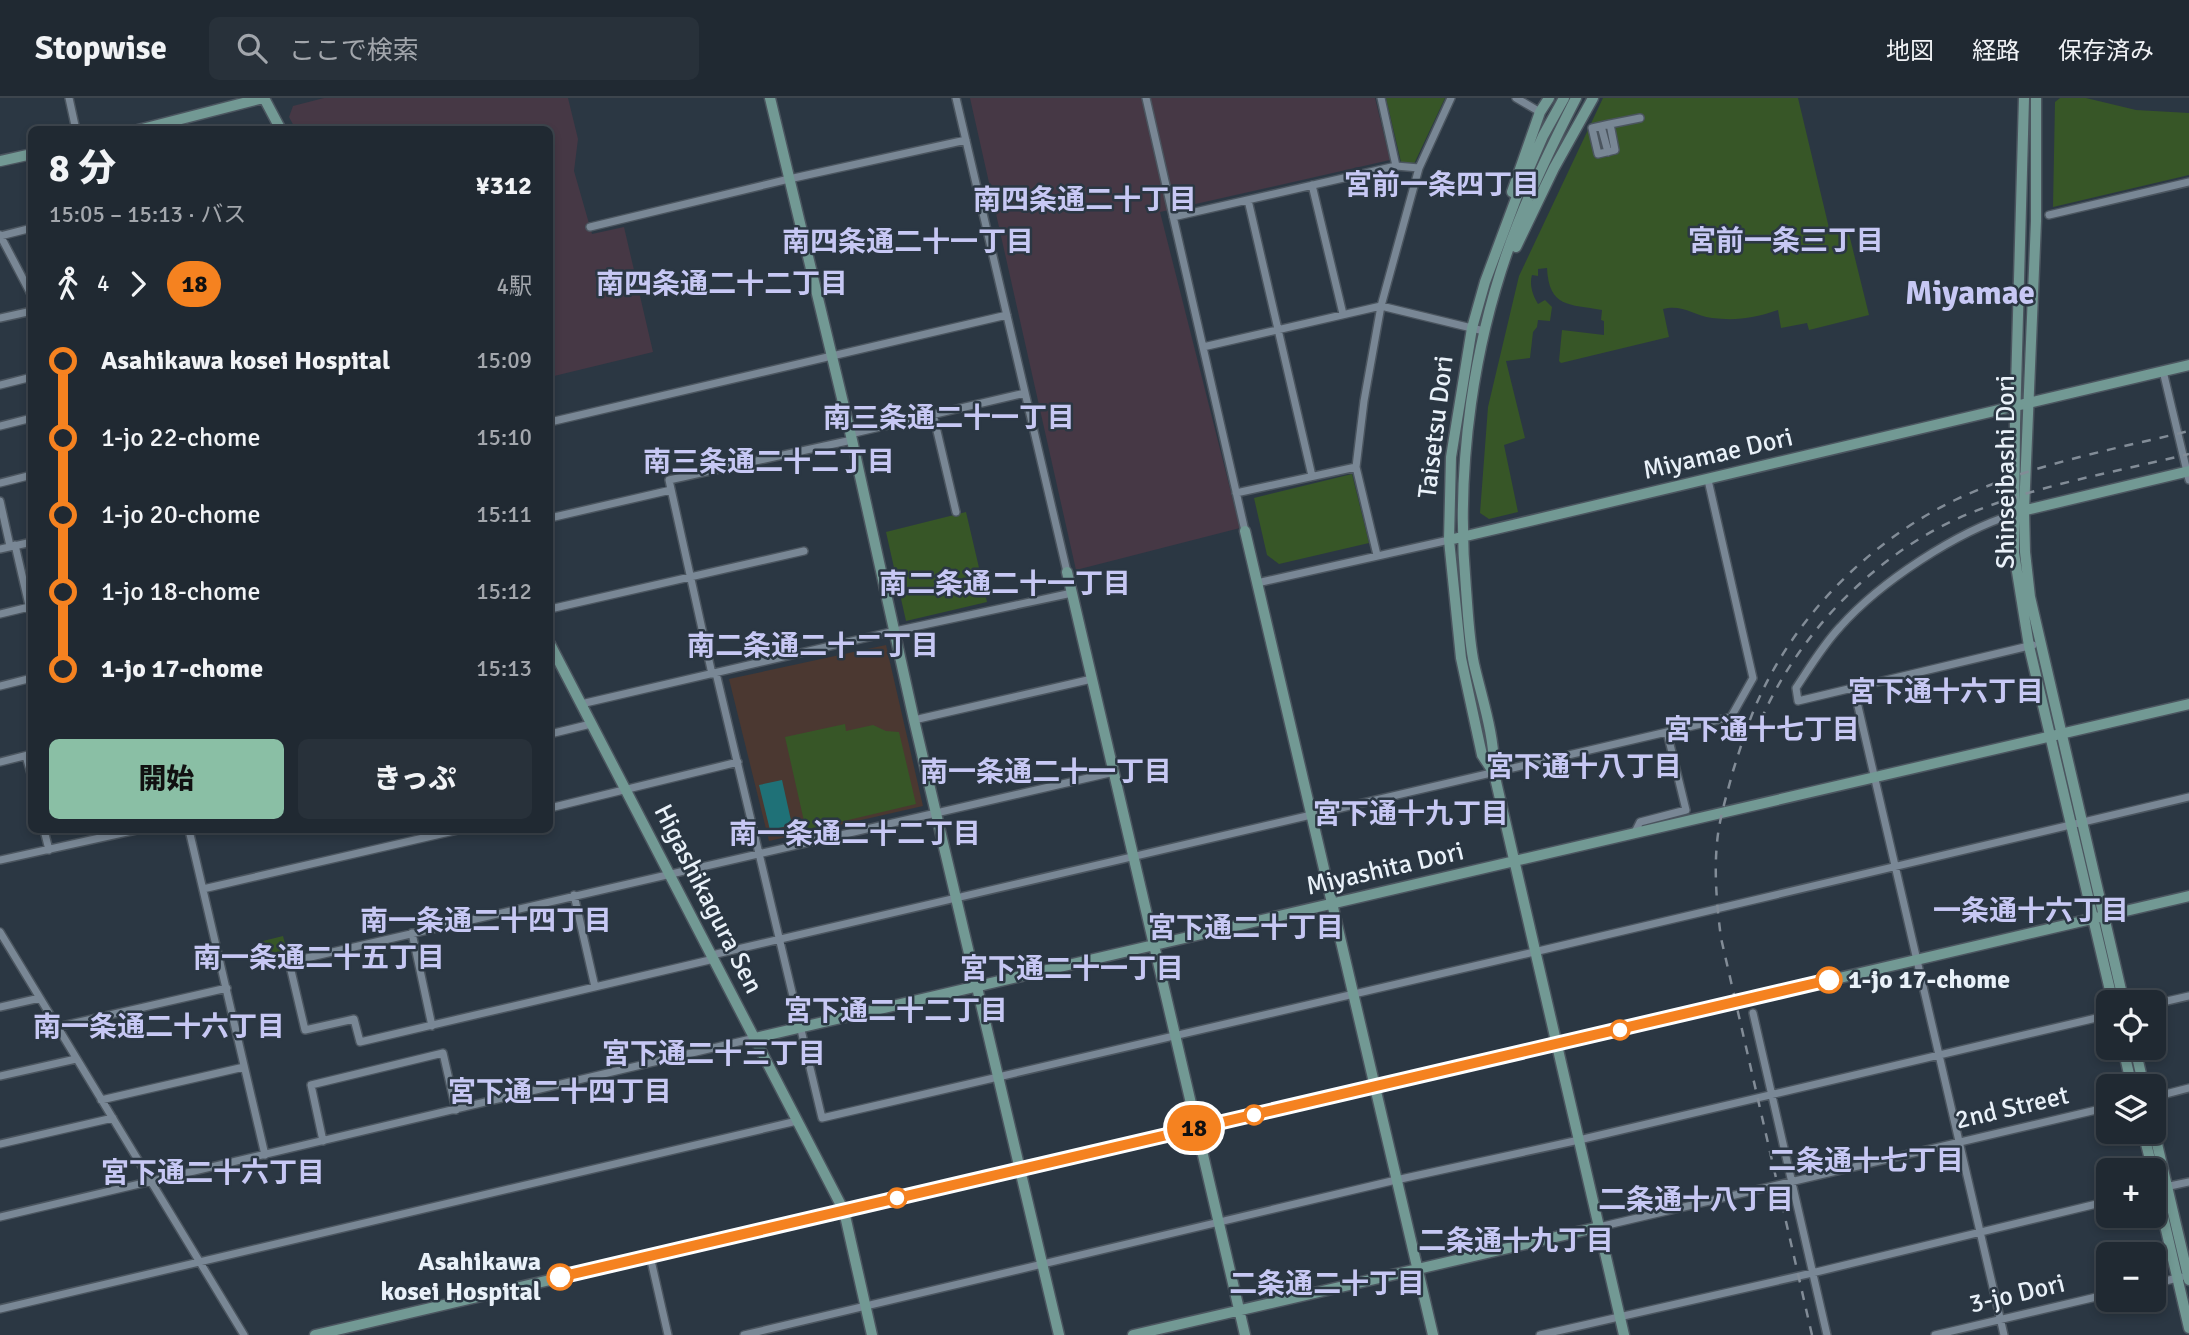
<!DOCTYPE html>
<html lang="ja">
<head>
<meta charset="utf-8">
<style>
  :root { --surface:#202932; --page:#28313a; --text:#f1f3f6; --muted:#a2a6ac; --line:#3d454d; --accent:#8abfa5 }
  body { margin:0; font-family:Signika,"Noto Sans JP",sans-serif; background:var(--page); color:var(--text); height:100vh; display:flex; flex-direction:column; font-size:26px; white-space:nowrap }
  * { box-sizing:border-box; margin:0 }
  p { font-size:23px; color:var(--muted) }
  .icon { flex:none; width:38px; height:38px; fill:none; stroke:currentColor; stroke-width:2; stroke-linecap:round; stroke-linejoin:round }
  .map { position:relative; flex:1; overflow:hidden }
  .drawer { position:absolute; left:28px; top:28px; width:525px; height:707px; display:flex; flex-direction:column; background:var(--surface); border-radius:10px; box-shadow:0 4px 10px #0003,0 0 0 2px var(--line) }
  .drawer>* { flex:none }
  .badge { padding:0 14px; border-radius:23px; font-size:24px; line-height:46px }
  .tools { position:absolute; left:2096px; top:892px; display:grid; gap:14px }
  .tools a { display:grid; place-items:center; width:70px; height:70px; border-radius:10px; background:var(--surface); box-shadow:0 4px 10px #0003,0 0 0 2px var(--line); font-size:35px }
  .map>.badge { position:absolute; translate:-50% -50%; box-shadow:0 0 0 4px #fff }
  .legs { display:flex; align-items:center; gap:10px; height:77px; padding:0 21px; font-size:23px }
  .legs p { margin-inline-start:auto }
  .summary { display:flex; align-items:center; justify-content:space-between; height:119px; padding:0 21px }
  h1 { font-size:38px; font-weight:800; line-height:52px }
  .primary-button { display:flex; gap:14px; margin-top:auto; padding:14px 21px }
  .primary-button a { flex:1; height:80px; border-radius:10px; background:var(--accent); color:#111; font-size:28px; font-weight:800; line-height:80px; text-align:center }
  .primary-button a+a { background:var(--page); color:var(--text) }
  ul { padding:0 21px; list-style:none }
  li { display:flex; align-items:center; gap:24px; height:77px; font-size:26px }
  li i { display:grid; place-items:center; width:10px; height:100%; margin:0 9px; background:currentColor }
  li i::after { content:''; width:18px; height:18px; margin:-9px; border:5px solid; border-radius:50%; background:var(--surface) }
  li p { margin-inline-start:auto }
  li:first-child i { background:linear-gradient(#0000 50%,currentColor 0) }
  li:last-child i { background:linear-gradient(currentColor 50%,#0000 0) }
  header { display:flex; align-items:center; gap:42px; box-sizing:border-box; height:98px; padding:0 35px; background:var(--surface); border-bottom:2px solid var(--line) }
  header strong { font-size:33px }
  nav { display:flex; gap:38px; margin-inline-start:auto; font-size:24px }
  .search { width:490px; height:63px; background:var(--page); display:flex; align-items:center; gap:18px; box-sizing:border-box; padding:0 24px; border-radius:10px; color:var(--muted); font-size:26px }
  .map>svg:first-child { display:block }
  .industrial { fill:#463845 }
  .education { fill:#4b3831 }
  .green { fill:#375627 }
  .water { fill:#1f7177 }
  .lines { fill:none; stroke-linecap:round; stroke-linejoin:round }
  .street-casing { stroke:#4b555f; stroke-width:10 }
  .secondary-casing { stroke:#4b555f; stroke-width:13 }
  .street { stroke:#798795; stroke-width:7 }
  .secondary { stroke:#729994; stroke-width:10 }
  .rail { stroke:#828c97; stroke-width:2.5; stroke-dasharray:9 9; stroke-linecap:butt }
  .line-1-casing { stroke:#fff; stroke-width:16 }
  .line-1 { stroke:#f58220; stroke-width:10 }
  .stop-1-dot { fill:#fff; stroke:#f58220; stroke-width:3.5 }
  .labels { text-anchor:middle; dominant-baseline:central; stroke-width:5; stroke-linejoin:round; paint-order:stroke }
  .street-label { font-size:26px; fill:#e9f1f9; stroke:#2b3743 }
  .stop-label { font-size:26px; font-weight:bold; fill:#e9f1f9; stroke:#2b3743; text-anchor:start }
  .neighbourhood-label { font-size:28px; font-weight:bold; fill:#c7c8f4; stroke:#2b3743 }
  .district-label { font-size:33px; font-weight:bold; fill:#c7c8f4; stroke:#2b3743 }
</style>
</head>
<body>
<header>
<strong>Stopwise</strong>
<div class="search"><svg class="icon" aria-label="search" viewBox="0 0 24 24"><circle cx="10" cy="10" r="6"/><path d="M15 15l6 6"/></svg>ここで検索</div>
<nav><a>地図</a><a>経路</a><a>保存済み</a></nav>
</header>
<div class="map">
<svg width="2189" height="1237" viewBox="0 0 2189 1237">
  <rect width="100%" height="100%" fill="#2b3743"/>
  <path class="industrial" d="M 324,0 L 568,0 L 578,41 L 574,73 L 592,136 L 624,129 L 653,254 L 550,279 L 550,32 L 296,32 L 289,19 L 293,8 Z
    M 970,0 L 1375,0 L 1390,62 L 1160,114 L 1240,430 L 1076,472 Z"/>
  <path class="education" d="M 886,547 L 923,708 L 769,743 L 729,581 Z"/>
  <path class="green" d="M 1386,0 L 1445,0 L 1414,66 L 1401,64 Z
    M 1603,0 L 1798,0 L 1829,130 L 1849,136 L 1869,217 L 1809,232 L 1807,225 L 1781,230 L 1778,212 C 1755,220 1736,223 1712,220 C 1693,217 1682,206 1663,211 L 1669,239 L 1561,265 L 1559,263 L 1562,232 L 1604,237 L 1604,223 L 1601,222 L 1602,212 C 1569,206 1549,210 1547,170 L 1538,171 L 1538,178 L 1532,177 C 1529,187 1533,198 1538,206 L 1545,202 L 1552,209 L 1550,223 L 1538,222 L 1537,229 L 1533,234 L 1530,260 L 1506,263 L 1525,340 L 1504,347 L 1518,414 L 1489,421 L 1480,415 L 1488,309 L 1519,178 Z
    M 2060,0 L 2086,0 L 2136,12 L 2189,15 L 2189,77 L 2053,109 L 2055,4 Z
    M 1352,376 L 1369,445 L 1279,466 L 1267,457 L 1254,400 Z
    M 966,414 L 987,504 L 906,523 L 886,434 Z
    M 845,626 L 846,633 L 873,627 L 886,633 L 899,634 L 916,706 L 806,732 L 785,639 Z
    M 283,838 L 288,857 L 263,862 L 259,844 Z"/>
  <path class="water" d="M 782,682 L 792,727 L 770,732 L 759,687 Z"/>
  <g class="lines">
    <defs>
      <path id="street" d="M 69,0 L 76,32
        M 956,0 L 1067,474
        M 1146,0 L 1245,433
        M 1516,0 L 1540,14
        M 1610,26 L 1592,30 L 1598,56 L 1615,52 L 1610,26 L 1640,20
        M 1601,28 L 1608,54
        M 1396,68 L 1419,70
        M 1312,87 L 1343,216
        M 1248,102 L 1312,378
        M 2049,117 L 2189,84
        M 1173,119 L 1396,68 L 1381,0
        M 590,129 L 789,81 L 966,42
        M 0,137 L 32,198
        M 0,138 L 32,130
        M 0,220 L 32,213
        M 1203,249 L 1381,208 L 1484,233
        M 2163,273 L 2189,382
        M 0,287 L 32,279
        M 933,316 L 956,414
        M 550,324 L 1007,217
        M 0,328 L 32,320
        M 850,336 L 1025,295
        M 0,385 L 32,377
        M 1236,395 L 1356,369
        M 0,403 L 10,448
        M 2014,416 C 1956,434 1880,484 1840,529 C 1823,547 1810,569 1796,590 L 1798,603 L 2033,547
        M 550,420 L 671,392
        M 15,447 L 32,520
        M 0,451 L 32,444
        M 1377,457 L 1356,369 L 1364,303 L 1381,208 L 1419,70 L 1451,0
        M 1257,485 L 1449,442
        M 550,511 L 804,453
        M 0,516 L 29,509
        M 716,575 L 822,1020 L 1534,854 L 2189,699
        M 712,576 L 669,382 L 852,342
        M 0,588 L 32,580
        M 1854,591 L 2004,1237
        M 581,606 L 895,533 L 1072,495
        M 914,622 L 1092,581
        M 550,636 L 591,626
        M 26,658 L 32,679
        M 0,664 L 32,656
        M 550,710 L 738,664
        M 44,732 L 49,752
        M 189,732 L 265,1057
        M 1634,736 L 1640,724 L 1686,712 L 1667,634
        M 0,762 L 136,732
        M 203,791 L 458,732
        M 574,797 L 595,889
        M 0,834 L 244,1237
        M 412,835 L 432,928
        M 712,857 L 1731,619 L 1753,580 L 1708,382
        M 714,861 L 360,944 L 354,921 L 305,932 L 289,864 L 1114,674
        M 2154,906 L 2189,898
        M 0,909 L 40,900
        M 1753,915 L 1827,1237
        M 57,929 L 227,890
        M 0,978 L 76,961
        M 2154,999 L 2189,990
        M 101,1002 L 244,969
        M 323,1043 L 311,987 L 443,955 L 456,1012
        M 0,1046 L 113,1020
        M 2165,1089 L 2189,1084
        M 0,1119 L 755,940
        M 1599,1129 L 2109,1009
        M 650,1158 L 668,1237
        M 2154,1186 L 2181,1179
        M 0,1211 L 797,1023
        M 744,1237 L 1396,1082 L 1579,1042 L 2109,917
        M 1540,1237 L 1812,1175 L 2109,1103
        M 1935,1237 L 2109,1196"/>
      <path id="secondary" d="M 264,0 L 281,32
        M 770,0 L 852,342 L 914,622 L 1059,1237
        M 1576,0 C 1555,41 1535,82 1518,125 C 1473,239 1455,370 1466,491 C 1468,516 1469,542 1474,566 C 1482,601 1495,638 1494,675 L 1624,1237
        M 2024,0 L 2015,326 L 2014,455 L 2029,548 L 2113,905
        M 2036,0 L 2036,123 L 2024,413 L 2025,454 L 2030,499 L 2124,905
        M 138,32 L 263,0
        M 0,63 L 32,56
        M 1512,94 L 1540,14 L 1549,0
        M 1516,149 L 1554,70 L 1593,0
        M 2018,414 L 2189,373
        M 1245,433 L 1433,1237
        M 1449,442 L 2189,267
        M 1067,474 L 1245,1237
        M 550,546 L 844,1113 L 872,1237
        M 1494,675 L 1482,657 L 1461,560 L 1449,442 L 1451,359 L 1472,230 L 1485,184 L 1517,98 L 1543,38 L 1564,0
        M 755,940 L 2189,606
        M 2123,950 L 2132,989
        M 2135,950 L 2144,989
        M 2154,1033 L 2189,1182
        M 2143,1034 L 2153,1073
        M 2154,1080 L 2189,1230
        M 315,1237 L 2189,798
        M 1133,1237 L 1599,1129"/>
    </defs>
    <use href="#street" class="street-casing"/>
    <use href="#secondary" class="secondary-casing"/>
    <use href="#street" class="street"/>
    <use href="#secondary" class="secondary"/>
    <path class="rail" d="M 1761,622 C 1799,534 1878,453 1968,416 C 2038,387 2115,374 2189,356
      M 1812,1237 L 1721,840 C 1717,809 1714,777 1717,745 C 1719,721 1727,696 1733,673 C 1741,648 1749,621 1760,598 C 1799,514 1872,442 1955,402 C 2029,367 2110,352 2189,333"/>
  </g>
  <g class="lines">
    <defs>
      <path id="line-1" d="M 560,1179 L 1829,882"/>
    </defs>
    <use href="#line-1" class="line-1-casing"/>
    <use href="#line-1" class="line-1"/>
  </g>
  <g class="stop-1-dot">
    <circle cx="1829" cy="882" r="12"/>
    <circle cx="1620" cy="932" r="9"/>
    <circle cx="1254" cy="1017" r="9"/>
    <circle cx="897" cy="1100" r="9"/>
    <circle cx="560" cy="1179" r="12"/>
  </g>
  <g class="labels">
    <g class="street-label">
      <text transform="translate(1436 329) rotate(-83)">Taisetsu Dori</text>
      <text transform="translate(1718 356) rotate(-13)">Miyamae Dori</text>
      <text transform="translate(2006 374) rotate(-90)">Shinseibashi Dori</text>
      <text transform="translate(1385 771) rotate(-13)">Miyashita Dori</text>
      <text transform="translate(708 801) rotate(63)">Higashikagura Sen</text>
      <text transform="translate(2012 1010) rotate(-13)">2nd Street</text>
      <text transform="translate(2017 1196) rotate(-13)">3-jo Dori</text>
    </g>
    <g class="stop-label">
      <text x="1848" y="882">1-jo 17-chome</text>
      <text x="541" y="1164" text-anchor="end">Asahikawa<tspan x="541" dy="30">kosei Hospital</tspan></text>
    </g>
    <g class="neighbourhood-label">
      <text x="1442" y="87">宮前一条四丁目</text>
      <text x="1085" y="102">南四条通二十丁目</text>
      <text x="1786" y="143">宮前一条三丁目</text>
      <text x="908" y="144">南四条通二十一丁目</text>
      <text x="722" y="186">南四条通二十二丁目</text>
      <text x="949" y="320">南三条通二十一丁目</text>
      <text x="769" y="364">南三条通二十二丁目</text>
      <text x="1005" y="486">南二条通二十一丁目</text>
      <text x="813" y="548">南二条通二十二丁目</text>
      <text x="1946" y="594">宮下通十六丁目</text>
      <text x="1762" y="632">宮下通十七丁目</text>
      <text x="1584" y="669">宮下通十八丁目</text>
      <text x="1046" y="674">南一条通二十一丁目</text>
      <text x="1411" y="716">宮下通十九丁目</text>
      <text x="855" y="736">南一条通二十二丁目</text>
      <text x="2031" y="813">一条通十六丁目</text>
      <text x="486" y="823">南一条通二十四丁目</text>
      <text x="1246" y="830">宮下通二十丁目</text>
      <text x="319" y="860">南一条通二十五丁目</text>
      <text x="1072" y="871">宮下通二十一丁目</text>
      <text x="896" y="913">宮下通二十二丁目</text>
      <text x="159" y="929">南一条通二十六丁目</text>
      <text x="714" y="956">宮下通二十三丁目</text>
      <text x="560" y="994">宮下通二十四丁目</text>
      <text x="1866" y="1063">二条通十七丁目</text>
      <text x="213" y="1075">宮下通二十六丁目</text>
      <text x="1696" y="1102">二条通十八丁目</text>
      <text x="1516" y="1143">二条通十九丁目</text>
      <text x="1327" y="1186">二条通二十丁目</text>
    </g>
    <g class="district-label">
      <text x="1970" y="195">Miyamae</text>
    </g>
  </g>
</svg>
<div class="tools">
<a><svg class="icon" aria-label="locate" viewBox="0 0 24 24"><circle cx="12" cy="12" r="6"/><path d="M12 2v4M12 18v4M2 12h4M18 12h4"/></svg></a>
<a><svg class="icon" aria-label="layers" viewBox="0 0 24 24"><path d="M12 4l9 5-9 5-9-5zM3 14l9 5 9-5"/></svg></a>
<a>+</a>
<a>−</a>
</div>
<b class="badge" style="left:1194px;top:1030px;background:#f58220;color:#111">18</b>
<section class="drawer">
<div class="summary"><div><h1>8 分</h1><p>15:05 – 15:13 · バス</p></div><b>¥312</b></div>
<div class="legs"><svg class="icon" aria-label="walk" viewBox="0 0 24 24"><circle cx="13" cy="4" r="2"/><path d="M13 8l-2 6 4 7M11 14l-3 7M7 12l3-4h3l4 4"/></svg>4<svg class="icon" aria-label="forward" viewBox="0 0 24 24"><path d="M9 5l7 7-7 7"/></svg><b class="badge" style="background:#f58220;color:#111">18</b><p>4駅</p></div>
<ul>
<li><i style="color:#f58220"></i><b>Asahikawa kosei Hospital</b><p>15:09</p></li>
<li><i style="color:#f58220"></i><span>1-jo 22-chome</span><p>15:10</p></li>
<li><i style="color:#f58220"></i><span>1-jo 20-chome</span><p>15:11</p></li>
<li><i style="color:#f58220"></i><span>1-jo 18-chome</span><p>15:12</p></li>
<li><i style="color:#f58220"></i><b>1-jo 17-chome</b><p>15:13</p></li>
</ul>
<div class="primary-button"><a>開始</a><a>きっぷ</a></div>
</section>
</div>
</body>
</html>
